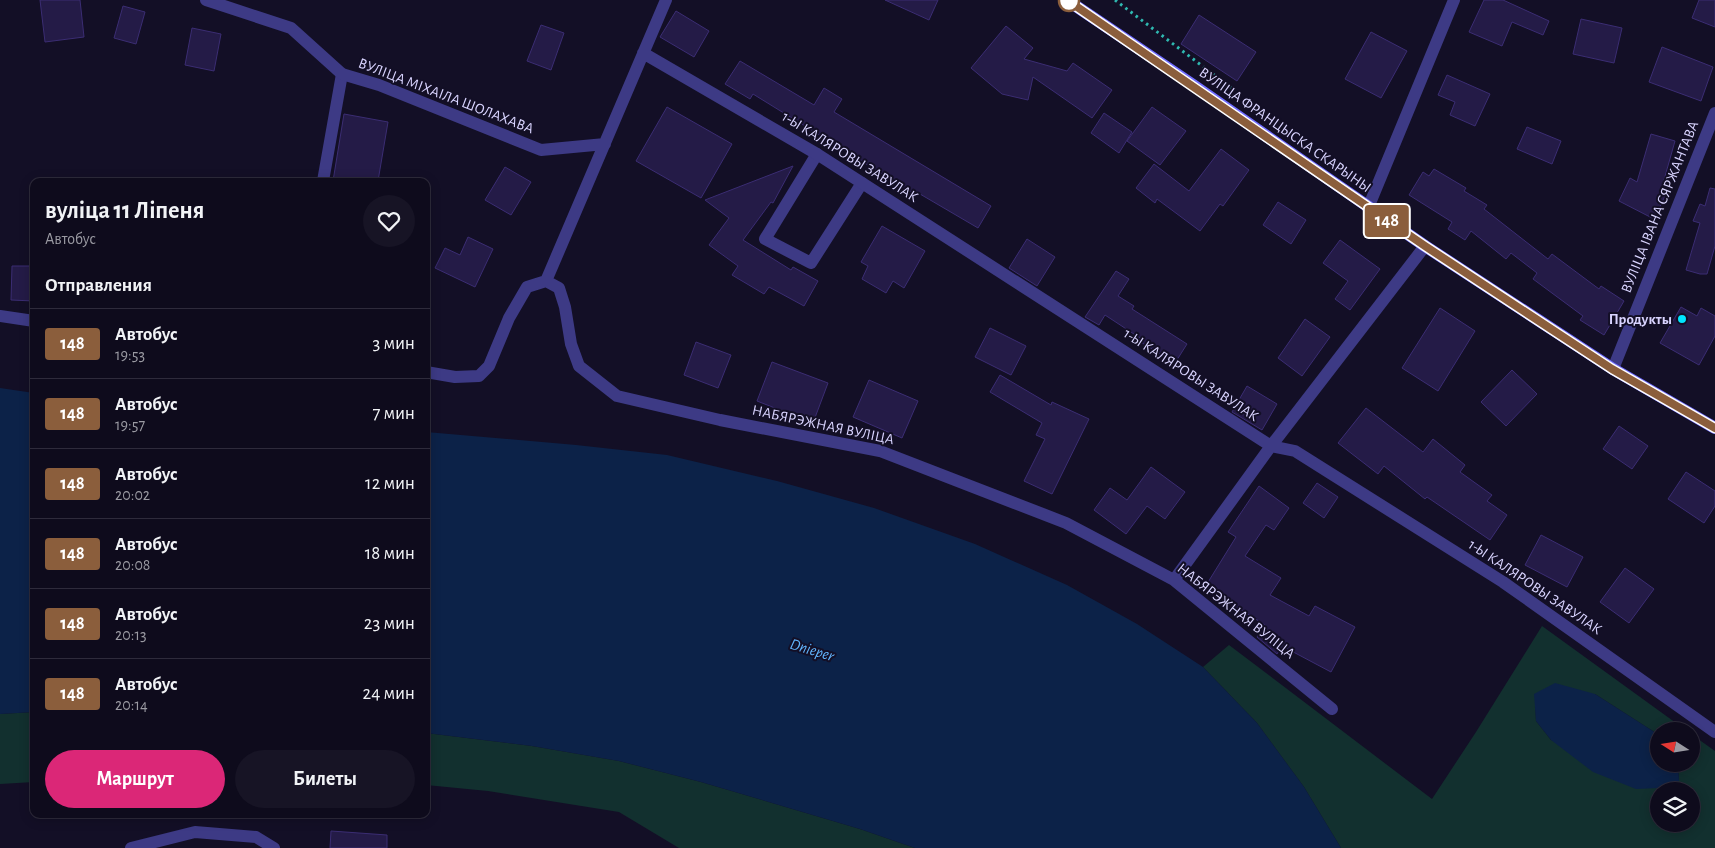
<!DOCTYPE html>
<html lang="ru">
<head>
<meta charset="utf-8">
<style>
  :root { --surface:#0e0b1c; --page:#171425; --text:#f1f3f6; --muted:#9b9ba3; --line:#2e2b3b; --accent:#db2777 }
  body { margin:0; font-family:"Alegreya Sans",sans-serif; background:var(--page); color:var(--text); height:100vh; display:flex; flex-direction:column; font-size:19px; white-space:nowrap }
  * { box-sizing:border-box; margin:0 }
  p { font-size:16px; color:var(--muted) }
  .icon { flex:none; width:28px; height:28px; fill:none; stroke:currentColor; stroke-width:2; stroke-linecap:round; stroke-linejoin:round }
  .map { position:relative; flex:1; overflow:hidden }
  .details { position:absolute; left:30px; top:178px; width:400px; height:640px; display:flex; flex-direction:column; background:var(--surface); border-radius:10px; box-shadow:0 2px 12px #0003,0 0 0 1px var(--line) }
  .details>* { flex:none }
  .badge { padding:0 10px; border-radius:4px; font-size:18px; line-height:32px }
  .needle { width:32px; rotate:282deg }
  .fabs { position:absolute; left:1650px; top:722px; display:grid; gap:10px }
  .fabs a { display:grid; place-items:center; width:50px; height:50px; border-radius:50%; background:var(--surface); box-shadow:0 2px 12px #0003,0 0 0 1px var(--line); font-size:25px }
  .map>.badge { position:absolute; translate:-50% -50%; box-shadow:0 0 0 2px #fff }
  h2 { padding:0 15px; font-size:19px; line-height:45px }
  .round { display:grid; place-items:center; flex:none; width:52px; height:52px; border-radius:26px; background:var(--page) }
  .overview { display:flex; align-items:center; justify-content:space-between; height:85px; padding:0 15px }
  h1 { font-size:24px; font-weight:700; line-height:38px }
  .primary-button { display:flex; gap:10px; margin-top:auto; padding:10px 15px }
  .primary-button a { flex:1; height:58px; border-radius:30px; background:var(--accent); color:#fff; font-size:20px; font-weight:700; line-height:58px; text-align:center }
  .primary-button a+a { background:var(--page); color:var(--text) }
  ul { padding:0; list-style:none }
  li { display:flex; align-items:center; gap:15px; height:70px; padding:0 15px; border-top:1px solid var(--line) }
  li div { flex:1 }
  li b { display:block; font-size:19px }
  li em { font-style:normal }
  li .badge { min-width:55px; font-weight:700; text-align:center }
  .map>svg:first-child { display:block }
  .green { fill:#12302f; fill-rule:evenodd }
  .water { fill:#0c2248 }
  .building { fill:#241b47; stroke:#3b2d73 }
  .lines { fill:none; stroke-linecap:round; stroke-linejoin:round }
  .path { stroke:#2fb8b0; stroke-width:3; stroke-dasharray:2.5 4; stroke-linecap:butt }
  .lane { stroke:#3d3a85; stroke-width:12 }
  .street { stroke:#3d3a85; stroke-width:12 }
  .secondary { stroke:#6f6bff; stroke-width:12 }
  .line-casing { stroke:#fff; stroke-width:11 }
  .line { stroke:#8b5e3c; stroke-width:8 }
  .stop-dot { fill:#fff; stroke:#8b5e3c; stroke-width:2.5 }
  .poi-dot { fill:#00e5ff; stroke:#130f26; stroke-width:2 }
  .labels { text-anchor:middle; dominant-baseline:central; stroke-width:4; stroke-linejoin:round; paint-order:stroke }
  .street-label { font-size:15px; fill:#d9d4ff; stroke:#130f26 }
  .poi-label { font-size:15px; font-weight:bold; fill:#d9d4ff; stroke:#130f26; text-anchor:end }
  .water-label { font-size:16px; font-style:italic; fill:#62b6ff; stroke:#130f26 }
</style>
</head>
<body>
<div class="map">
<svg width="1715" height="848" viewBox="0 0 1715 848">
  <rect width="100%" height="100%" fill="#130f26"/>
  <path class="green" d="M 1542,626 L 1687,731 L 1659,731 L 1659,735 L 1595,694 L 1535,695 L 1536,721 L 1551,740 L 1679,781 L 1678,764 L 1691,764 L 1691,734 L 1715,751 L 1715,848 L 1341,848 L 1304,787 L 1257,723 L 1203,667 L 1229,645 L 1432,799 L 1476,732 ZM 1659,791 L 1691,791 L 1691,824 L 1659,824 Z
    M 34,712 L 34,782 L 0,784 L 0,714 Z
    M 426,733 L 532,746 L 619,761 L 701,782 L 860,829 L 915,848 L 679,848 L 619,812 L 488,791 L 426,785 Z"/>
  <path class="water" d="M 0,388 L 34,393 L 34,712 L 0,714 Z
    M 426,432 L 576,445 L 667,455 L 777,481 L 874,508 L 975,544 L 1067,585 L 1137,624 L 1203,667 L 1257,723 L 1304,787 L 1341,848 L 915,848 L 860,829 L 701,782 L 619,761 L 532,746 L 426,733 Z
    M 1555,683 L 1595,694 L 1659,735 L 1659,764 L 1678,764 L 1679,781 L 1659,788 L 1636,789 L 1593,772 L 1551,740 L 1536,721 L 1534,694 Z"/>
  <path class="building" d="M 40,0 L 80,0 L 84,37 L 45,42 Z
    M 885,0 L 938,0 L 929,20 Z
    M 1484,0 L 1503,0 L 1549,21 L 1543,35 L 1512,22 L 1502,46 L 1469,32 Z
    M 1699,0 L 1715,0 L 1715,27 L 1692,18 Z
    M 123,6 L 145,12 L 136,44 L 114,38 Z
    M 676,11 L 709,31 L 694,57 L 660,37 Z
    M 1199,15 L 1256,52 L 1237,81 L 1181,44 Z
    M 1581,19 L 1622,28 L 1614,63 L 1573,54 Z
    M 541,25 L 564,33 L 551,70 L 527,61 Z
    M 1006,26 L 1033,48 L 1024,59 L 1067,71 L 1073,63 L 1112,90 L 1092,118 L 1033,77 L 1028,100 L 1002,94 L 971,68 Z
    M 192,28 L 221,34 L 214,71 L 185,65 Z
    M 1371,32 L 1407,51 L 1381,98 L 1345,79 Z
    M 1662,47 L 1713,67 L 1701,101 L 1649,82 Z
    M 740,61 L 814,105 L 824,88 L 842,99 L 834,112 L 991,206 L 978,228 L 920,194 L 918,196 L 753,94 L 750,99 L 725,84 Z
    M 1447,75 L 1490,94 L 1475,126 L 1450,115 L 1455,102 L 1438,95 Z
    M 667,107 L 732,144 L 701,198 L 636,161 Z
    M 1152,107 L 1186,131 L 1160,165 L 1127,141 Z
    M 1104,113 L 1132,132 L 1119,153 L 1091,133 Z
    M 344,114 L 388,122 L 378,181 L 333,181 Z
    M 1527,127 L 1561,141 L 1552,164 L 1517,149 Z
    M 1651,134 L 1675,141 L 1660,194 L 1665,196 L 1654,219 L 1619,201 L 1630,178 L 1637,182 Z
    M 1221,149 L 1249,170 L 1223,206 L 1220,204 L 1200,231 L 1157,199 L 1155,203 L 1136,188 L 1154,164 L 1189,191 Z
    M 793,166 L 773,203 L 771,202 L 743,240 L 791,270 L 793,267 L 818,281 L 804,306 L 769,287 L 764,294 L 732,275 L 738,266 L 709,245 L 729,218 L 705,200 Z
    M 505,167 L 531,182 L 511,215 L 485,200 Z
    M 1434,169 L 1466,188 L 1464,191 L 1487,205 L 1484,209 L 1548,259 L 1552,254 L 1599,289 L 1601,286 L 1624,301 L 1604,335 L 1580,320 L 1583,316 L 1533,279 L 1537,273 L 1511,253 L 1506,259 L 1471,231 L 1465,240 L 1448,229 L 1452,222 L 1409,195 L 1423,172 L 1429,176 Z
    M 1710,188 L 1715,189 L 1715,246 L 1707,274 L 1700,274 L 1686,270 L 1700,223 L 1693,221 L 1700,204 L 1705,206 Z
    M 1278,202 L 1306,220 L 1291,244 L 1263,225 Z
    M 882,226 L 925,251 L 904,288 L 893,281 L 886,293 L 862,279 L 868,266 L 861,262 Z
    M 468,237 L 493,249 L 475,287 L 435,268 L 445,248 L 460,255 Z
    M 1027,239 L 1055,257 L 1037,286 L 1009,268 Z
    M 1340,240 L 1380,269 L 1350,310 L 1335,299 L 1348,281 L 1323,263 Z
    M 12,266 L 34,266 L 34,301 L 11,300 Z
    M 1116,271 L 1129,279 L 1118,296 L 1134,306 L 1132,309 L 1187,344 L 1175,363 L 1139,341 L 1140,338 L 1105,315 L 1099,325 L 1085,317 Z
    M 1681,307 L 1697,316 L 1701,308 L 1715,316 L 1715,336 L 1699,365 L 1660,343 Z
    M 1440,308 L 1475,331 L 1438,391 L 1402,368 Z
    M 1305,319 L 1330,337 L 1302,376 L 1278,358 Z
    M 990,328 L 1026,346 L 1011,375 L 975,357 Z
    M 696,342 L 731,355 L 718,388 L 684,375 Z
    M 772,362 L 828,383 L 813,423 L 757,401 Z
    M 1512,370 L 1537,394 L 1506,426 L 1481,402 Z
    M 1000,375 L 1051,405 L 1052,402 L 1089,419 L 1052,494 L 1024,481 L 1045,439 L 1036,435 L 1042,423 L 990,392 Z
    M 869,380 L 918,401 L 902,438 L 853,417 Z
    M 1247,386 L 1277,404 L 1262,430 L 1232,412 Z
    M 1366,408 L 1423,452 L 1433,439 L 1465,465 L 1460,472 L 1492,495 L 1487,501 L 1507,515 L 1490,540 L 1427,497 L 1425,499 L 1384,466 L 1378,474 L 1338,443 Z
    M 1619,426 L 1648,446 L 1632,469 L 1603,449 Z
    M 1151,467 L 1185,492 L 1165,519 L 1147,506 L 1126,534 L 1094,510 L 1110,488 L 1127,500 Z
    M 1686,472 L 1715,491 L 1715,506 L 1704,523 L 1668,499 Z
    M 1317,483 L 1338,497 L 1324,518 L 1303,503 Z
    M 1259,486 L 1289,508 L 1274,530 L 1266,525 L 1245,556 L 1281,578 L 1270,595 L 1309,616 L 1315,606 L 1355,627 L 1331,672 L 1282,646 L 1277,654 L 1257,637 L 1265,625 L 1205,587 L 1236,537 L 1228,532 Z
    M 1541,535 L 1583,557 L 1567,587 L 1525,565 Z
    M 1625,568 L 1654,589 L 1629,623 L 1600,602 Z
    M 331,831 L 387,835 L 387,848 L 330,848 Z"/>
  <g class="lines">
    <path class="path" d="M 1115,0 L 1234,90"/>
    <path class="lane" d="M 817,154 L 765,239 L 811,263 L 862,183
      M 323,181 L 342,74"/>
    <path class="street" d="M 206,0 L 291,28 L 342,74 L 379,85 L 541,150 L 605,144
      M 643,53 L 817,154 L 1271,446 L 1295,451 L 1503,582 L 1715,732
      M 1368,208 L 1454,0
      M 546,281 L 666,0
      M 0,316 L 34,321
      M 1613,369 L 1715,113
      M 426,372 L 455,377 L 479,376 L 489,366 L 509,318 L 527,287 L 546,281 L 559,288 L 565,307 L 571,344 L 579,366 L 617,396 L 720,420 L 880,451 L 1066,523 L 1174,580 L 1332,709
      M 1174,580 L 1271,446 L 1425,246
      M 131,848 L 195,832 L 256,837 L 274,848"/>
    <path class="secondary" d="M 1067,0 L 1193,85 L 1425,246 L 1613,369 L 1715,428"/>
  </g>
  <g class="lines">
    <defs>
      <path id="line" d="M 1067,0 L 1425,246 L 1612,369 L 1715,428"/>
    </defs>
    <use href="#line" class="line-casing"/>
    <use href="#line" class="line"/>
  </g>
  <circle class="stop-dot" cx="1069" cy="1" r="10"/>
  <circle class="poi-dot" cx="1682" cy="319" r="5"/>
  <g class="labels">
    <g class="street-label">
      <text transform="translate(446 96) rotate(21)">ВУЛІЦА МІХАІЛА ШОЛАХАВА</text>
      <text transform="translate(1285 130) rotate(35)">ВУЛІЦА ФРАНЦЫСКА СКАРЫНЫ</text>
      <text transform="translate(850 157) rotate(32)">1-Ы КАЛЯРОВЫ ЗАВУЛАК</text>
      <text transform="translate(1660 207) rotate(-68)">ВУЛІЦА ІВАНА СЯРЖАНТАВА</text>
      <text transform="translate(1191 375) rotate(33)">1-Ы КАЛЯРОВЫ ЗАВУЛАК</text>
      <text transform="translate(823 425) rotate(12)">НАБЯРЭЖНАЯ ВУЛІЦА</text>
      <text transform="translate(1535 587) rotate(34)">1-Ы КАЛЯРОВЫ ЗАВУЛАК</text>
      <text transform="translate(1236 611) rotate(38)">НАБЯРЭЖНАЯ ВУЛІЦА</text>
    </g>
    <g class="poi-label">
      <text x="1672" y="319">Продукты</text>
    </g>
    <g class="water-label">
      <text transform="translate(812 650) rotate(17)">Dnieper</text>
    </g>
  </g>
</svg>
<div class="fabs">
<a><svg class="needle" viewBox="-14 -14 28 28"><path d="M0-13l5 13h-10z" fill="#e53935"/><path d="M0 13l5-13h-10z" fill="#9b9ba3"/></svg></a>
<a><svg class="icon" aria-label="layers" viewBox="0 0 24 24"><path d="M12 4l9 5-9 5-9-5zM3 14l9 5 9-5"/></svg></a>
</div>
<b class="badge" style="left:1387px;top:221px;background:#8b5e3c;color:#fff">148</b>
<section class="details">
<div class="overview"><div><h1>вуліца 11 Ліпеня</h1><p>Автобус</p></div><a class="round"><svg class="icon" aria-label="heart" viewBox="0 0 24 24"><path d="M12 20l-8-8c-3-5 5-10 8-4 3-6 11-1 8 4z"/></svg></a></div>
<h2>Отправления</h2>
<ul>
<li><span class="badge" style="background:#8b5e3c;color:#fff">148</span><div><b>Автобус</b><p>19:53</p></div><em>3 мин</em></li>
<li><span class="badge" style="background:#8b5e3c;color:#fff">148</span><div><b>Автобус</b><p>19:57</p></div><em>7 мин</em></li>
<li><span class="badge" style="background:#8b5e3c;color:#fff">148</span><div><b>Автобус</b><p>20:02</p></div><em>12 мин</em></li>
<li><span class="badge" style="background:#8b5e3c;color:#fff">148</span><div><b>Автобус</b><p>20:08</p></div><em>18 мин</em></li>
<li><span class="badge" style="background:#8b5e3c;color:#fff">148</span><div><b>Автобус</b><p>20:13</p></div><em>23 мин</em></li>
<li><span class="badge" style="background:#8b5e3c;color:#fff">148</span><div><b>Автобус</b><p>20:14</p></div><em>24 мин</em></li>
</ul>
<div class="primary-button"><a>Маршрут</a><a>Билеты</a></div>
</section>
</div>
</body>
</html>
